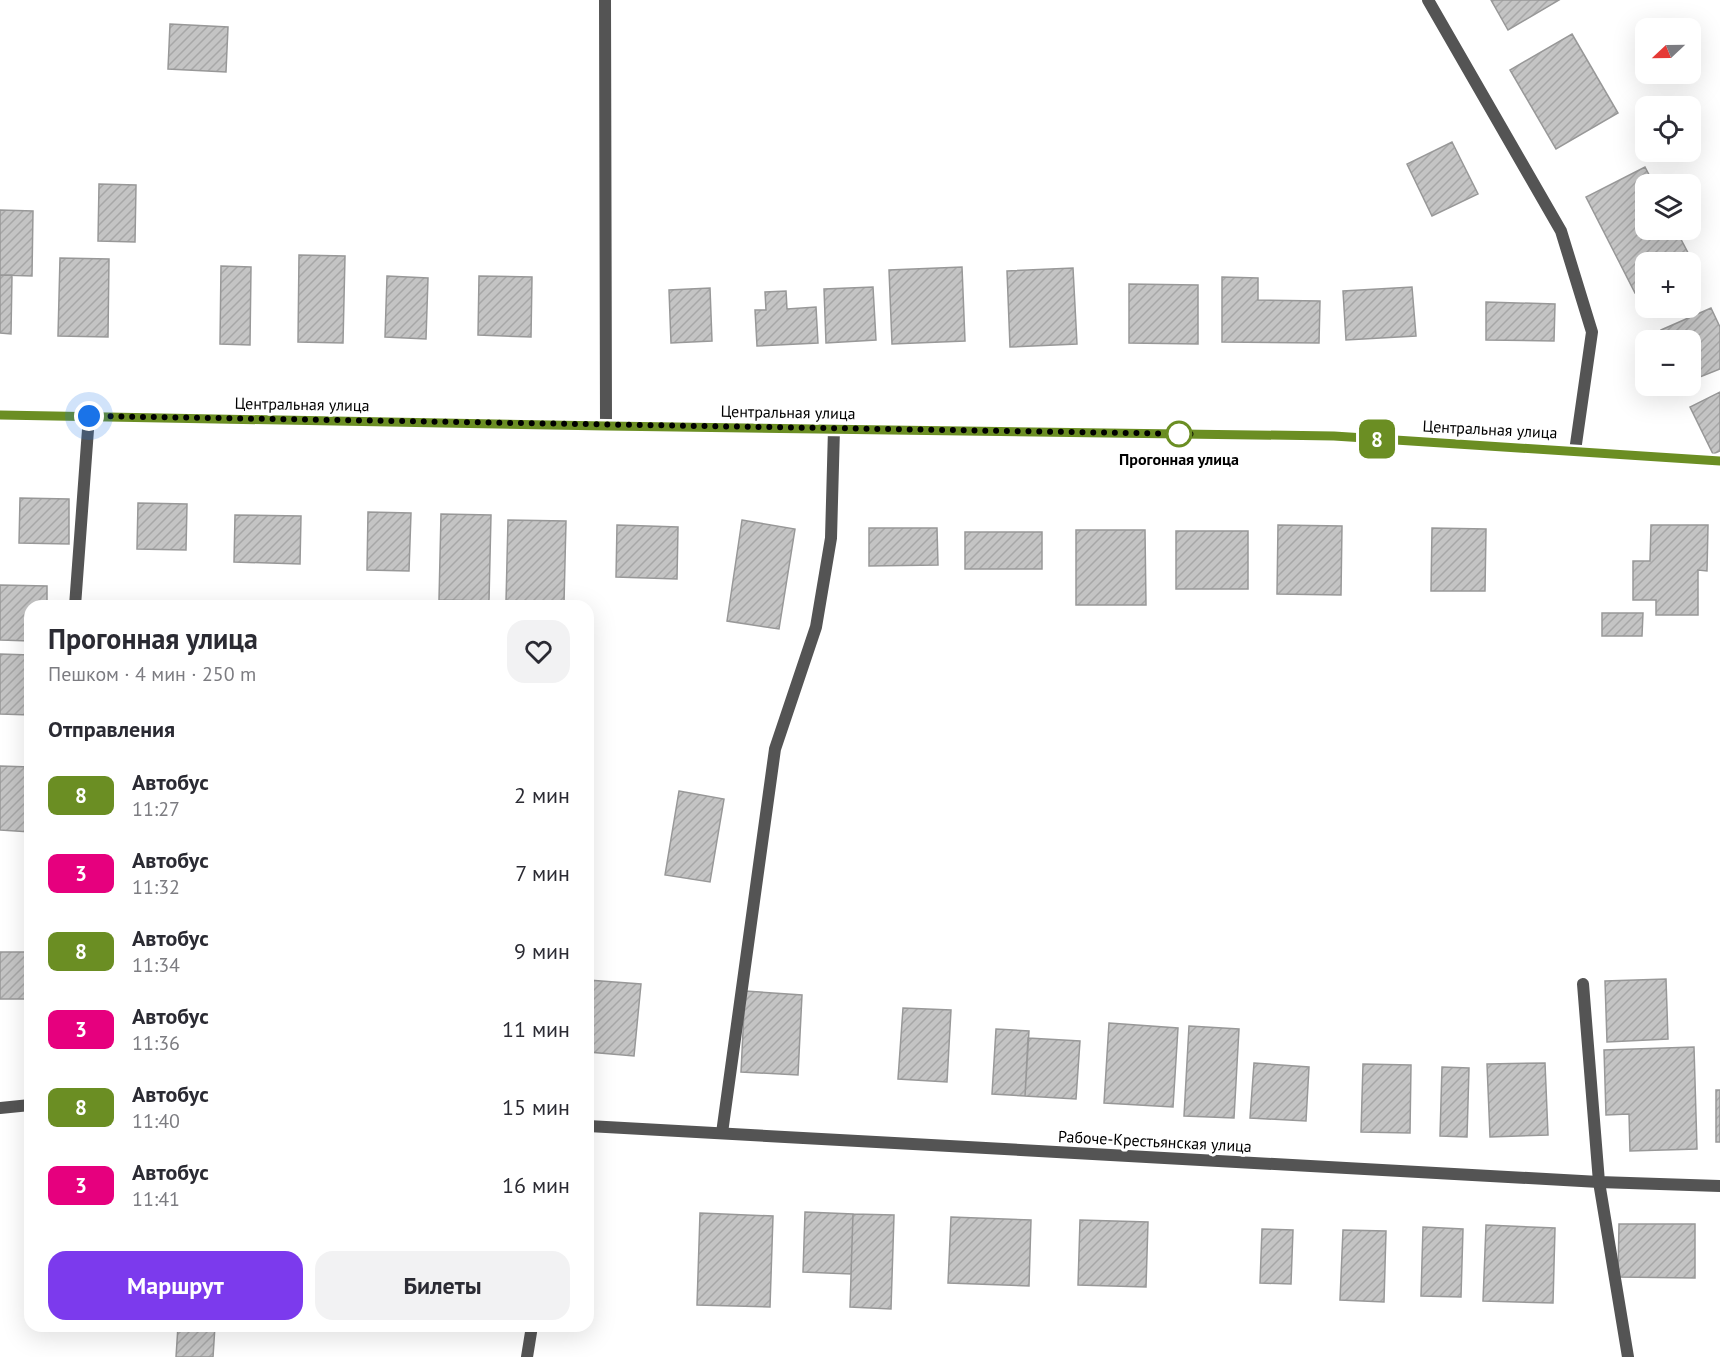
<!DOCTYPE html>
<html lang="ru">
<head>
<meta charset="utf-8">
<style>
  :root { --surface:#fff; --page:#f2f2f3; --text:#2b2b33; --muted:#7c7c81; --accent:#7c3aed }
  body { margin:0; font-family:"PT Sans",sans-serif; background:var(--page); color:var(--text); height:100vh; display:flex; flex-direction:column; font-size:22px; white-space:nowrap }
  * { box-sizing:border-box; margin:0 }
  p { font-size:20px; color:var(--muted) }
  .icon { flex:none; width:33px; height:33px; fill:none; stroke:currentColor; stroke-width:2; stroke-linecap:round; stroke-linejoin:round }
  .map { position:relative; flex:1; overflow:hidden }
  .side { position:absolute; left:24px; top:600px; width:570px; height:732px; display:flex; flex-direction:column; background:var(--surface); border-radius:18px; box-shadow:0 6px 24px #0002 }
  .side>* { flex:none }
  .badge { padding:0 12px; border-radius:9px; font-size:21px; line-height:39px }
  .needle { width:39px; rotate:248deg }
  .controls { position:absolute; left:1635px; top:18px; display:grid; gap:12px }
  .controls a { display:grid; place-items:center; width:66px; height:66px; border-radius:12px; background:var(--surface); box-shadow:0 6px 24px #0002; font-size:30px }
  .you { position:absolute; width:30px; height:30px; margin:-15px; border:4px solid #fff; border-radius:50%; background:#1a73e8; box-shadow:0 0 0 9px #1a73e833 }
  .map>.badge { position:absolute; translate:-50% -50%; box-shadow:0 0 0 3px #fff }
  h2 { padding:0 24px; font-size:22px; line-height:54px }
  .round { display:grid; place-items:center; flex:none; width:63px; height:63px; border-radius:18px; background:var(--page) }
  .summary { display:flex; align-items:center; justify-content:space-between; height:102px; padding:0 24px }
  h1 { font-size:28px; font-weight:600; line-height:45px }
  .action { display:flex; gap:12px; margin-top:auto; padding:12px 24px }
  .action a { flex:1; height:69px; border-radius:18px; background:var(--accent); color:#fff; font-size:24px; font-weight:600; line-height:69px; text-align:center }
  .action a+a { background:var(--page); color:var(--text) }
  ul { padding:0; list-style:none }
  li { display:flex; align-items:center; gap:18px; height:78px; padding:0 24px }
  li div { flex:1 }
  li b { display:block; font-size:22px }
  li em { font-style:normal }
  li .badge { min-width:66px; font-weight:700; text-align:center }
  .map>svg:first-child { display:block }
  .building { fill:url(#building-hatch); stroke:#989898; stroke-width:1.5 }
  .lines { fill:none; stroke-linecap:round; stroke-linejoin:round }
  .service { stroke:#545454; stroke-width:12 }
  .minor { stroke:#545454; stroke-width:12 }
  .tertiary { stroke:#545454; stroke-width:12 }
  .line-casing { stroke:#fff; stroke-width:14 }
  .line { stroke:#6b8e23; stroke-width:9 }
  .walk { stroke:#000; stroke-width:6; stroke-dasharray:0 10.8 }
  .stop-dot { fill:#fff; stroke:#6b8e23; stroke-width:3 }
  .labels { text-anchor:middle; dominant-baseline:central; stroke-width:6; stroke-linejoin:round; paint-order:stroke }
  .street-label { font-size:16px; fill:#000; stroke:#fff }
  .stop-label { font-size:16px; font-weight:bold; fill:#000; stroke:#fff }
</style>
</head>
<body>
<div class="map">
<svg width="1720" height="1357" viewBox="0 0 1720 1357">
  <defs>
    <pattern id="building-hatch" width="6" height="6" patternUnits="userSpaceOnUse" patternTransform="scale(1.5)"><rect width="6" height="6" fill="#c4c4c4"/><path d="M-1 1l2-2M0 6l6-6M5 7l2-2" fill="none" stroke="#a7a7a7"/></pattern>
  </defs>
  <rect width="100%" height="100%" fill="#fff"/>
  <path class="building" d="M 1491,0 L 1559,0 L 1508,30 Z
    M 170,24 L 228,27 L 226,72 L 168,69 Z
    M 1572,34 L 1618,113 L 1556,149 L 1510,70 Z
    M 1452,142 L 1478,194 L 1432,216 L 1407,164 Z
    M 1645,167 L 1654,184 L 1646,184 L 1646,230 L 1676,230 L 1694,264 L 1690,265 L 1690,262 L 1646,262 L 1646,288 L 1635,293 L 1586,197 Z
    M 99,184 L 136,185 L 135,242 L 98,241 Z
    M 0,210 L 33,211 L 32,276 L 0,275 Z
    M 299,255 L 345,256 L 343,343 L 298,342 Z
    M 60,258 L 109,259 L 108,337 L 58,336 Z
    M 221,266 L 251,267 L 250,345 L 220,344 Z
    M 962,267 L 965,341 L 892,344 L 889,270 Z
    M 1073,268 L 1077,344 L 1010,347 L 1007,271 Z
    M 0,275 L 12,275 L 11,334 L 0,333 Z
    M 387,276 L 428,278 L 426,339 L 385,337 Z
    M 479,276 L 532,277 L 531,337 L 478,335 Z
    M 1222,277 L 1258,278 L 1258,300 L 1320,301 L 1319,343 L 1222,342 Z
    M 1129,284 L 1198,285 L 1198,344 L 1129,343 Z
    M 873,287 L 876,340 L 826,343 L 824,289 Z
    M 1412,287 L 1416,336 L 1346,340 L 1343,291 Z
    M 710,288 L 712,341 L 671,343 L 669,290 Z
    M 786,291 L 787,309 L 816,307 L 818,343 L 757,346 L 755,310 L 766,310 L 765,292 Z
    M 1486,302 L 1555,304 L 1554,341 L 1486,340 Z
    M 1711,308 L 1720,327 L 1720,369 L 1690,381 L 1690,340 L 1665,340 L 1661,330 Z
    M 1720,392 L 1720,451 L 1713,454 L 1690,407 Z
    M 20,498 L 69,499 L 69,544 L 19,543 Z
    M 138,503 L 187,504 L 186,550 L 137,549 Z
    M 368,512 L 411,513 L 409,571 L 367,570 Z
    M 441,514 L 491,515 L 489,601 L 439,600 Z
    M 235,515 L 301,516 L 300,564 L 234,562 Z
    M 508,520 L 566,521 L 564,603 L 506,602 Z
    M 742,520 L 795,529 L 779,629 L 727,621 Z
    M 617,525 L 678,527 L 677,579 L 616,577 Z
    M 1278,525 L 1342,526 L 1341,595 L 1277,594 Z
    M 1651,525 L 1708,525 L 1707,571 L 1698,570 L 1698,615 L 1656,615 L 1656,600 L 1633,600 L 1633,561 L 1650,561 Z
    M 869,528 L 937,528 L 938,565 L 869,566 Z
    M 1432,528 L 1486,529 L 1485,591 L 1431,591 Z
    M 1076,530 L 1145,530 L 1146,605 L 1076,605 Z
    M 1176,531 L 1248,531 L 1248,589 L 1176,589 Z
    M 965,532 L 1042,532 L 1042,569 L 965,569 Z
    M 0,585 L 47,586 L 47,606 L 30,606 L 30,641 L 0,640 Z
    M 1602,613 L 1643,613 L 1642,636 L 1602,636 Z
    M 0,654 L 30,655 L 30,715 L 0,714 Z
    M 0,766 L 30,767 L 30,832 L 0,830 Z
    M 679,791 L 724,799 L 710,882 L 665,875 Z
    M 0,952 L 30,952 L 30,999 L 0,999 Z
    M 1666,979 L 1668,1039 L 1607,1042 L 1605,981 Z
    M 588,980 L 641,984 L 634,1056 L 588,1052 Z
    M 745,991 L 802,995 L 798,1075 L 741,1072 Z
    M 903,1008 L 951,1010 L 947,1082 L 898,1079 Z
    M 1109,1023 L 1178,1028 L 1173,1107 L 1104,1103 Z
    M 1189,1026 L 1239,1029 L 1234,1118 L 1184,1116 Z
    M 996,1029 L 1029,1031 L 1025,1096 L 992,1094 Z
    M 1028,1038 L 1080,1041 L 1076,1099 L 1025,1096 Z
    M 1694,1047 L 1697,1149 L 1630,1151 L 1629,1114 L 1606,1115 L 1604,1050 Z
    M 1254,1063 L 1309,1067 L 1306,1121 L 1250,1118 Z
    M 1545,1063 L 1548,1135 L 1490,1137 L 1487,1064 Z
    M 1363,1064 L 1411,1065 L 1410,1133 L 1361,1132 Z
    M 1442,1067 L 1469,1068 L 1467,1137 L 1440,1136 Z
    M 1716,1090 L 1720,1090 L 1720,1142 L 1716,1142 Z
    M 805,1212 L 853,1214 L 851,1274 L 803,1272 Z
    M 700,1213 L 773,1216 L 770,1307 L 697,1305 Z
    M 853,1214 L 894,1215 L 891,1309 L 850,1307 Z
    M 951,1217 L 1031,1220 L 1029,1286 L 948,1283 Z
    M 1080,1220 L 1148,1222 L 1146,1287 L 1078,1285 Z
    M 1619,1224 L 1695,1224 L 1695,1278 L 1618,1277 Z
    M 1486,1225 L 1555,1228 L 1553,1303 L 1483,1301 Z
    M 1423,1227 L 1463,1229 L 1461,1297 L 1421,1296 Z
    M 1262,1229 L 1293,1230 L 1291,1284 L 1260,1283 Z
    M 1343,1230 L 1386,1231 L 1384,1302 L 1340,1300 Z
    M 178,1326 L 215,1326 L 213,1357 L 176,1357 Z"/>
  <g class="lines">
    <path class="service" d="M 605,0 L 606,426
      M 75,606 L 89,416
      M 1583,984 L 1599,1182 L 1628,1357
      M 722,1133 L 775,749 L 816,627 L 831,538 L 834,429"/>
    <path class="minor" d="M 1428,0 L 1561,231 L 1592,332 L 1575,451
      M 0,1108 L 30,1105
      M 588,1126 L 1599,1182 L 1720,1186
      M 527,1357 L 532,1326"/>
    <path class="tertiary" d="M 0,415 L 606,426 L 1334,436 L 1720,461"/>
  </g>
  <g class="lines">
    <defs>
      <path id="line" d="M 0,415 L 606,426 L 1334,436 L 1720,461"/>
    </defs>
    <use href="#line" class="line-casing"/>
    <use href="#line" class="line"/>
    <path class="walk" d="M 89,416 L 1191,434 L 1179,434"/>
  </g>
  <circle class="stop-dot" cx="1179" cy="434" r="12"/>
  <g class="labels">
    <g class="street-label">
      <text transform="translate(302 404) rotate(1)">Центральная улица</text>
      <text transform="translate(788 412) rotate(1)">Центральная улица</text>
      <text transform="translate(1490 429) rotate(3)">Центральная улица</text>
      <text transform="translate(1155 1141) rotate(3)">Рабоче-Крестьянская улица</text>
    </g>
    <g class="stop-label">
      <text x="1179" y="459">Прогонная улица</text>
    </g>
  </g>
</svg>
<div class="controls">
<a><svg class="needle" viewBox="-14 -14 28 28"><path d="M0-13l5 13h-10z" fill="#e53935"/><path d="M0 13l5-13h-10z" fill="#7c7c81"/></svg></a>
<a><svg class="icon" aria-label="locate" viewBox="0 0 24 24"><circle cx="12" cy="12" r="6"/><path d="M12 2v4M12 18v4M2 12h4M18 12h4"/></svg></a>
<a><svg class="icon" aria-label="layers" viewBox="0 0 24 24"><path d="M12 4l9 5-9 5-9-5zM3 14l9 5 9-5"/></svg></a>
<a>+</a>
<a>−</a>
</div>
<div class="you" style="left:89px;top:416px"></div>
<b class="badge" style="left:1377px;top:439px;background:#6b8e23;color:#fff">8</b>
<section class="side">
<div class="summary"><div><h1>Прогонная улица</h1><p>Пешком · 4 мин · 250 m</p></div><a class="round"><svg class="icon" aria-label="heart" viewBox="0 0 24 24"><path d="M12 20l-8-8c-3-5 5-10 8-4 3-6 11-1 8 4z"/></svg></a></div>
<h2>Отправления</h2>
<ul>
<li><span class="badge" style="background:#6b8e23;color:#fff">8</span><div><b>Автобус</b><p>11:27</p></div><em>2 мин</em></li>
<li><span class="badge" style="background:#e6007e;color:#fff">3</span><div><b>Автобус</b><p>11:32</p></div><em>7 мин</em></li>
<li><span class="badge" style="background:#6b8e23;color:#fff">8</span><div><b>Автобус</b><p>11:34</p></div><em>9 мин</em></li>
<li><span class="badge" style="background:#e6007e;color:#fff">3</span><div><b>Автобус</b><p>11:36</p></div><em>11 мин</em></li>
<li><span class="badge" style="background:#6b8e23;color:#fff">8</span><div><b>Автобус</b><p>11:40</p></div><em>15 мин</em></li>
<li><span class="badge" style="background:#e6007e;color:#fff">3</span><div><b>Автобус</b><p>11:41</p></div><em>16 мин</em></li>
</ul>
<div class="action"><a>Маршрут</a><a>Билеты</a></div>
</section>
</div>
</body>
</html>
